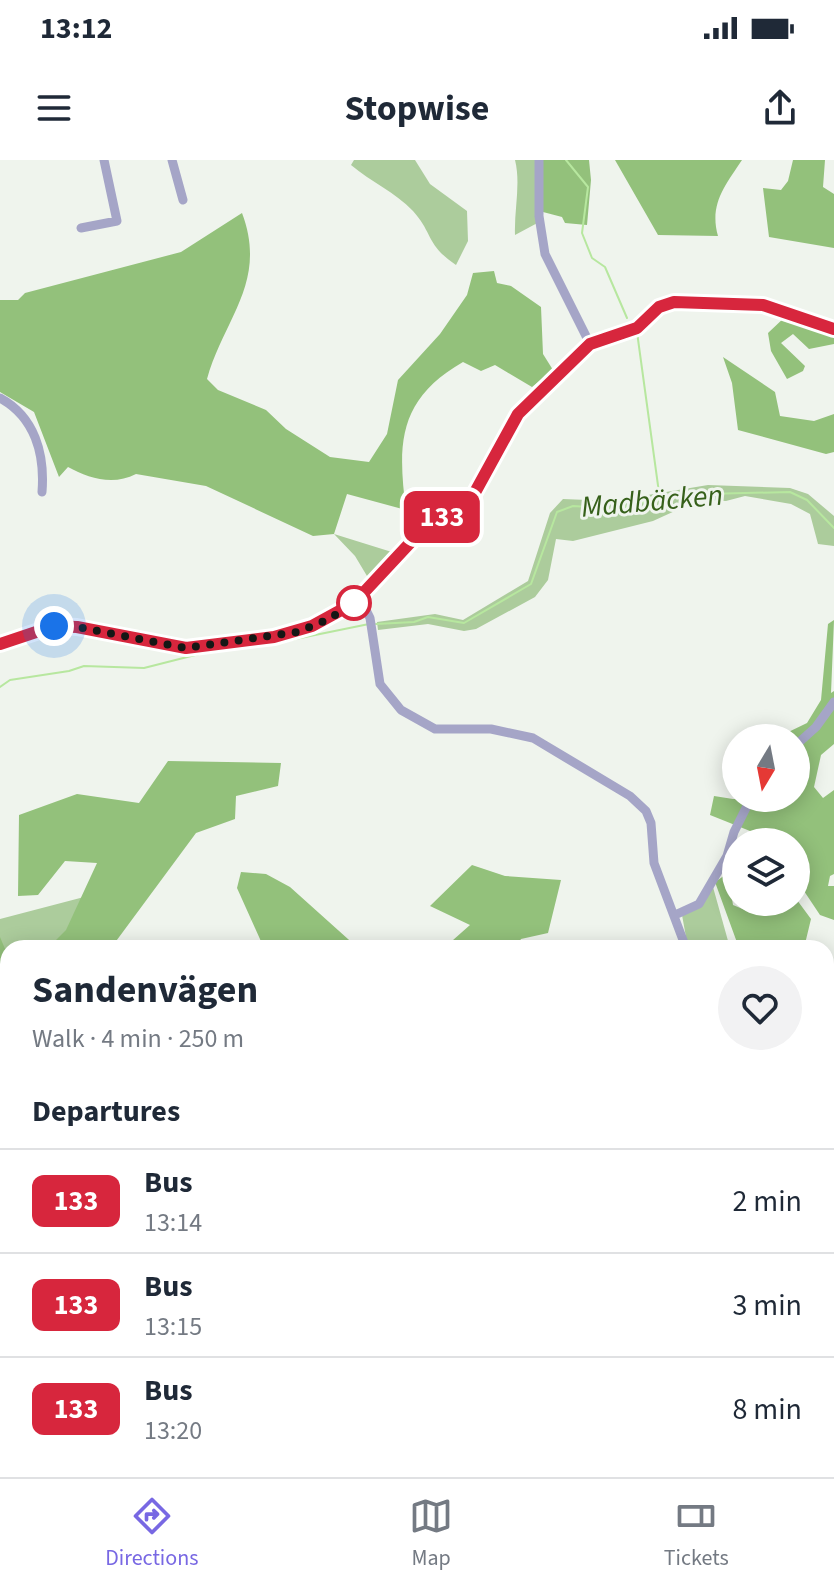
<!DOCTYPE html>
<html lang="en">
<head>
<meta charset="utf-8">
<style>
  :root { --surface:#fff; --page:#f2f2f3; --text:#1f2937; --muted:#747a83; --line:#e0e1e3; --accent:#7868e3 }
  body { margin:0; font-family:"Source Sans 3",sans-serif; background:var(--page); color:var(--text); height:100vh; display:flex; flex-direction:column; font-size:30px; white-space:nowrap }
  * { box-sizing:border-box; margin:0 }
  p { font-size:26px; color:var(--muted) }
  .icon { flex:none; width:44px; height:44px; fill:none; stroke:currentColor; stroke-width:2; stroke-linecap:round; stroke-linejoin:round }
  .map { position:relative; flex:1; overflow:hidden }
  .side { position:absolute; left:0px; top:780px; width:834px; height:538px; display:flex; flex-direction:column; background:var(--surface); border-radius:24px 24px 0 0; box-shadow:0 4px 20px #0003 }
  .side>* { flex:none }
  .badge { padding:0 16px; border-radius:12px; font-size:28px; line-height:52px }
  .needle { width:52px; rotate:190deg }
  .controls { position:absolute; left:722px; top:564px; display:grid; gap:16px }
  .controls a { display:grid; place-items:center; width:88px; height:88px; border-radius:50%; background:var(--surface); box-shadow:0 4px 20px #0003; font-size:40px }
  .you { position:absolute; width:40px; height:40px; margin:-20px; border:6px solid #fff; border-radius:50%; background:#1a73e8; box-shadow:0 0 0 12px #1a73e833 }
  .map>.badge { position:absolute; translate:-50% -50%; box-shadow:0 0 0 4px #fff }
  h2 { padding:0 32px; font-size:30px; line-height:72px }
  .round { display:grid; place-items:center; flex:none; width:84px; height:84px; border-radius:42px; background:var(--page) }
  .headline { display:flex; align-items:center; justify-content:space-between; height:136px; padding:0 32px }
  h1 { font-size:38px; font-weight:700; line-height:60px }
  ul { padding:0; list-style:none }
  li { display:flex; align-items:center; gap:24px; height:104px; padding:0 32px; border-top:2px solid var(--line) }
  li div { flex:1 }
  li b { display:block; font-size:30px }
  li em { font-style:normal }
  li .badge { min-width:88px; font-weight:700; text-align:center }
  .status { display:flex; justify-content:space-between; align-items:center; height:56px; padding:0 40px; background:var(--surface); direction:ltr }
  .status svg { height:22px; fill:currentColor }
  header { display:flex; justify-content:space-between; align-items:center; height:104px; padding:0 32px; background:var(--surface); font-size:36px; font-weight:700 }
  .dock { display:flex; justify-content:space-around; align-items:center; height:112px; border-top:2px solid var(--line); background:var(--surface); font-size:22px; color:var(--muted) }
  .dock a { display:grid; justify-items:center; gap:4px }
  .dock .on { color:var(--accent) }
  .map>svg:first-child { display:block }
  .green { fill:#accc9c }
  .forest { fill:#93c17b }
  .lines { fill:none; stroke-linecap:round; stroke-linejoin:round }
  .stream { stroke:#b7e79f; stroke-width:2 }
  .minor { stroke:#a5a5c7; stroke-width:9 }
  .line-casing { stroke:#fff; stroke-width:18 }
  .line { stroke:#d7263d; stroke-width:12 }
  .walk { stroke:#151715; stroke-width:8; stroke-dasharray:0 14.4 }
  .stop-dot { fill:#fff; stroke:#d7263d; stroke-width:4 }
  .labels { text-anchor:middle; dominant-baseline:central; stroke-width:6; stroke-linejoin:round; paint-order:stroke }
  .water-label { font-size:30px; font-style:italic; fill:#36601a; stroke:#eff4ed }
</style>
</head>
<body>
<div class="status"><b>13:12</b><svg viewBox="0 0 49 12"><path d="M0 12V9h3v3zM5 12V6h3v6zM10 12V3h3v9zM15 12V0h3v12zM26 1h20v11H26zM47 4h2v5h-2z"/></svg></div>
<header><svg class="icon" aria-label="menu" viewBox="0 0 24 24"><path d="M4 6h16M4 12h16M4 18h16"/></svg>Stopwise<svg class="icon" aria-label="share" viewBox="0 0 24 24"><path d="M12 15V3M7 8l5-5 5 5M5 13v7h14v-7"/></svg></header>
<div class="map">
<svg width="834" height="1317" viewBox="0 0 834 1317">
  <rect width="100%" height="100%" fill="#eff4ed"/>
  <path class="green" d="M 354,0 L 415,0 L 430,24 L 467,51 L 468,81 L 456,105 C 426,85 433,73 413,51 C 395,32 371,22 351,5 Z
    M 515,0 L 543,0 L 543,60 L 515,75 C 514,50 521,24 515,0 Z
    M 708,325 L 790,328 L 808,334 L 834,356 L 834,386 L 818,384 L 810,354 L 791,344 L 745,336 L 726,341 L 699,340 L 653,361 L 573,381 L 556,379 L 548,420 L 535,437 L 476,469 L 464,471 L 428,464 L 378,470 L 377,462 L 435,454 L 463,460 L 528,421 L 550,353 L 563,339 L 612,341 Z
    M 334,374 L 395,393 L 370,421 L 355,396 Z
    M 713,727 L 730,788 L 688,788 L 682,755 Z
    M 84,737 L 87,788 L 8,788 L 8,1236 L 0,1239 L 0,759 Z
    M 826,1073 L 834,1076 L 834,1317 L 789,1317 L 795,1316 L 797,1310 L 826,1310 Z"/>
  <path class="forest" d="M 543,0 L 589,0 L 591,20 L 587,65 L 565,63 L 562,57 L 543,52 Z
    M 615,0 L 742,0 C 725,26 709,44 718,76 L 658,75 Z
    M 793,0 L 825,0 L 823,27 L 834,34 L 834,88 L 769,77 L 763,28 L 781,30 L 788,21 Z
    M 242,53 C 268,122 224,158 207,219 L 218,230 L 266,250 L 286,269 L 330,297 L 369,302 L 387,274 L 398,220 L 440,174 L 467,135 L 473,113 L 494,111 L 497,123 L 511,126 L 541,147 L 543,194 L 553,210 L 532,227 L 495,205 L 481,211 L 463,202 C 399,239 397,282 406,350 L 347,334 L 334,374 L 313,376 L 206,326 L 136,314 C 113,326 88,318 68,307 L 59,317 L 34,252 L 0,232 L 0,140 L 18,140 L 25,133 L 181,92 Z
    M 786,156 L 834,174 L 834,184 L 809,189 L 793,174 L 781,183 L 805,206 L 803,211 L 787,219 L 771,191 L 768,173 Z
    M 723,197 L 775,232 L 780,256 L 814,261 L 834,254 L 834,292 L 826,294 L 738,270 L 732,223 Z
    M 834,460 L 831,533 L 834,531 L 834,584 L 821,595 L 814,627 L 823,638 L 834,630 L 834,714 L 830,716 L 828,726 L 834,726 L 834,760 L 820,755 L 800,725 L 796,724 L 796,682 L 765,682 L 750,671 L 710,655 L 714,636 L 733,639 L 796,638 L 796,578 L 776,578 L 807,563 L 821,540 L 828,464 Z
    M 168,601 L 281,603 L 278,626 L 236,636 L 235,659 L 196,673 L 111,788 L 48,788 L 66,770 L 97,703 L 65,701 L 38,735 L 18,736 L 19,655 L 77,634 L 139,643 Z
    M 472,705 L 505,716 L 561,720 L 548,773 L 521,779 L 516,788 L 444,788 L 470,765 L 430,746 Z
    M 241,712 L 266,714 L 290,727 L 358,788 L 264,788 L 237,728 Z
    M 728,713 L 733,745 L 750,752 L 769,742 L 797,740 L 811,759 L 804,788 L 739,788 L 715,722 Z
    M 0,777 L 8,796 L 8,1109 L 0,1112 Z
    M 826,916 L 834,926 L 834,1053 L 826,1047 Z"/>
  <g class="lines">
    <path class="stream" d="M 566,0 L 588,27 L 582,73 L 592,98 L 605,107 L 627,158
      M 637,172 L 660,340
      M 376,464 L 414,462 L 428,457 L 464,463 L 531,424 L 557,352 L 573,346 L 619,349 L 637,343 L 705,334 L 790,332 L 807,340 L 834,368
      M 0,527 L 10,520 L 69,511 L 84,506 L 144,508 L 207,492 L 266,485 L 369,464
      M 820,1310 L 834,1315"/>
    <path class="minor" d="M 172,0 L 183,40
      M 539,0 L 539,56 L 545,94 L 590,184
      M 81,68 L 117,61 L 104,0
      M 0,238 C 35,257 45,294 42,332
      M 360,438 L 370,458 L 380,524 L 401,550 L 435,569 L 491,569 L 533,578 L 630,636 L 646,651 L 651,663 L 654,703 L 686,788
      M 0,484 L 54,466 L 77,467 L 186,488 L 274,477 L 312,466 L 354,443 L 423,369 L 473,336 L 518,254 L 590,184 L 637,168 L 659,147 L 674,142 L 763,145 L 834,169
      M 796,585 L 816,567 L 834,542
      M 675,755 L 699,744 L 727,696 L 734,672 L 751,638
      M 633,1310 L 639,1317
      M 786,1317 L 787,1310"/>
  </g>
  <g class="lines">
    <defs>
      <path id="line" d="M 0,484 L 54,466 L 77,467 L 186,488 L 274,477 L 312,466 L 354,443 L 423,369 L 473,336 L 518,254 L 590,184 L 637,168 L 659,147 L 674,142 L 763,145 L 834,169"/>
    </defs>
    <use href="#line" class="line-casing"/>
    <use href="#line" class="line"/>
    <path class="walk" d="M 54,466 L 77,467 L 186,488 L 297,472 L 327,460 L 354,443"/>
  </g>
  <circle class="stop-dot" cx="354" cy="443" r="16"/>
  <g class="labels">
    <g class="water-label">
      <text transform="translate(652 341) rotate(-5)">Madbäcken</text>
    </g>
  </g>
</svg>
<div class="controls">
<a><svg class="needle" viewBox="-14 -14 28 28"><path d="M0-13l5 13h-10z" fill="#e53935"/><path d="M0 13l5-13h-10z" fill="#747a83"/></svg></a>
<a><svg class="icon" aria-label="layers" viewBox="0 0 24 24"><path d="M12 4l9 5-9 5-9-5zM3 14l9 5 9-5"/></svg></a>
</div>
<div class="you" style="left:54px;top:466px"></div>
<b class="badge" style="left:442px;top:357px;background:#d7263d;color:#fff">133</b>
<section class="side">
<div class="headline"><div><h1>Sandenvägen</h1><p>Walk · 4 min · 250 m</p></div><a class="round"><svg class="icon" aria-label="heart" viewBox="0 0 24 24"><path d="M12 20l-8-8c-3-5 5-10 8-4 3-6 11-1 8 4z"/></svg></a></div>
<h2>Departures</h2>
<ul>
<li><span class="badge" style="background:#d7263d;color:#fff">133</span><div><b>Bus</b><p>13:14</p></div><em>2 min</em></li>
<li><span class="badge" style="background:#d7263d;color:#fff">133</span><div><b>Bus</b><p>13:15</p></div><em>3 min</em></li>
<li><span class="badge" style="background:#d7263d;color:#fff">133</span><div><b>Bus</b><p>13:20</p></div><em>8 min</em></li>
</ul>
</section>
</div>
<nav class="dock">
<a class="on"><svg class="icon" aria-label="directions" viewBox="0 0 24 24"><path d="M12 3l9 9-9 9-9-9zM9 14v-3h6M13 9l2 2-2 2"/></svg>Directions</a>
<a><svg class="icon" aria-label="map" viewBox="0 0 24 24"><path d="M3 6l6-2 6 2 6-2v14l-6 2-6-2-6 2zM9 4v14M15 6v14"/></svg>Map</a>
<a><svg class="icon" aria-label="tickets" viewBox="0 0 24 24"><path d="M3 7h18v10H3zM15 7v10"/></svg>Tickets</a>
</nav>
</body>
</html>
